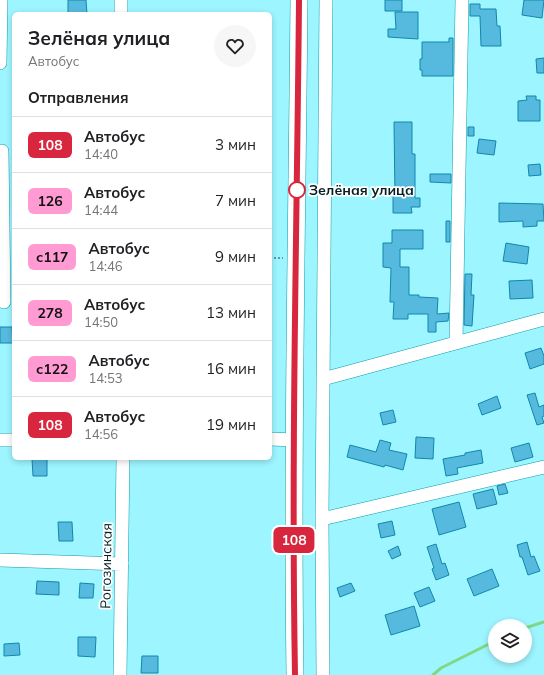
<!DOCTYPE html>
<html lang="ru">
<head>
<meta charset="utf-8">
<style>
  :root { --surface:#fff; --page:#f6f6f6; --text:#202124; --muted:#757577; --line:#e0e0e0 }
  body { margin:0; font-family:Mulish,sans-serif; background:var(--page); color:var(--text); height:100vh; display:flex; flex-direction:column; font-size:15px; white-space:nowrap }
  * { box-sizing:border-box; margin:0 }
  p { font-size:13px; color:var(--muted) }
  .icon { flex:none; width:22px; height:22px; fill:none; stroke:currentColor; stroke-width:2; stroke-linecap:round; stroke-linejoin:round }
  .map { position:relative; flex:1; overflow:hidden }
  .sheet { position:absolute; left:12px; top:12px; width:260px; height:448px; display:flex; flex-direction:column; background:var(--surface); border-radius:6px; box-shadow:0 2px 6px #0003 }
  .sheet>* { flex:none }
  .badge { padding:0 8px; border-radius:6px; font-size:14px; line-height:26px }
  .fabs { position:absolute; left:488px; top:619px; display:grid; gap:8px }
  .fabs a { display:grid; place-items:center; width:44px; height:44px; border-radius:50%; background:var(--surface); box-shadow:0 2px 6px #0003; font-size:20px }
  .map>.badge { position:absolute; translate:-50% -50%; box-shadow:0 0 0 2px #fff }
  h2 { padding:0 16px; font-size:15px; line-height:36px }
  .round { display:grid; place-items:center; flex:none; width:42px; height:42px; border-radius:21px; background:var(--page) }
  .summary { display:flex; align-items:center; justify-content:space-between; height:68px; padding:0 16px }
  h1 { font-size:19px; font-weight:700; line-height:30px }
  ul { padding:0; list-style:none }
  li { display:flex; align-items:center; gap:12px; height:56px; padding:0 16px; border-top:1px solid var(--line) }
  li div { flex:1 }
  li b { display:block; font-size:15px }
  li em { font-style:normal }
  li .badge { min-width:44px; font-weight:700; text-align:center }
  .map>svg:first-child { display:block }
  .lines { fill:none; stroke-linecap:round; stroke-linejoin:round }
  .stream { stroke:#80d784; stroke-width:3 }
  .building { fill:#56badf; stroke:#1187aa }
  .minor-casing { stroke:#0e9daa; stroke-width:14 }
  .major-casing { stroke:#0e9daa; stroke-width:18 }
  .path { stroke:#5c9aa1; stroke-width:2; stroke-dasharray:2 2; stroke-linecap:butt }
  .minor { stroke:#fff; stroke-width:13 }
  .major { stroke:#fff; stroke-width:17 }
  .line-casing { stroke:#fff; stroke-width:9 }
  .line { stroke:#d7263d; stroke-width:6 }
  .stop-dot { fill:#fff; stroke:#d7263d; stroke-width:2 }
  .labels { text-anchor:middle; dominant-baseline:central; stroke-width:3.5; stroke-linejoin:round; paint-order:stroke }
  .stop-label { font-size:14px; font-weight:bold; fill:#051f22; stroke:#fff; text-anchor:start }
  .street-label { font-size:14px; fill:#051f22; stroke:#fff }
</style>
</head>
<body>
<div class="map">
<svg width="544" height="675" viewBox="0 0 544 675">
  <rect width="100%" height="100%" fill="#9df5ff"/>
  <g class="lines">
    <path class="stream" d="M 525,628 L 544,622
      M 433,675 L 441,668 L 495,641"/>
  </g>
  <path class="building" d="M 68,0 L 86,0 L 87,14 L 68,14 Z
    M 385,0 L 402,0 L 402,11 L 385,11 Z
    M 524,0 L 544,0 L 542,18 L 522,15 Z
    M 470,4 L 480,4 L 480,9 L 496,9 L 497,26 L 500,26 L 501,46 L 481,46 L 480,16 L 470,16 Z
    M 395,12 L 418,12 L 418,39 L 388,37 L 388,29 L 396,29 Z
    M 449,38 L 453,38 L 453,76 L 422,76 L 422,70 L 420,70 L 420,59 L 422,59 L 422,42 L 449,42 Z
    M 544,58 L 544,73 L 537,73 L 536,59 Z
    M 526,96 L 536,96 L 536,100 L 540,100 L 540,121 L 518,121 L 518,101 L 527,100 Z
    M 394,122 L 412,122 L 412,154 L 415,154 L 415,198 L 420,198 L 420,207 L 411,207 L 412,213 L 393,213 L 393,196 L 395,196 Z
    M 468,127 L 474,127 L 474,136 L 468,136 Z
    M 479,139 L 496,141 L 494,155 L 477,153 Z
    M 540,164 L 541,175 L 529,176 L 528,165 Z
    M 430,174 L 451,174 L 451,183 L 430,182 Z
    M 499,203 L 543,204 L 544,221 L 537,221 L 537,226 L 523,227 L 523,221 L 499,222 Z
    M 446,221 L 450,221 L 450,242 L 446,242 Z
    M 392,230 L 423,230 L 423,249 L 400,249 L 400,267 L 409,267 L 409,295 L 419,295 L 419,297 L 438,298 L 437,314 L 449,313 L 448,321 L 436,322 L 436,332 L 428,332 L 428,314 L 408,314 L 408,319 L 393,319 L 394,302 L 390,302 L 391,268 L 383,267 L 383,243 L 392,243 Z
    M 506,243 L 529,247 L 527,264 L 503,261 Z
    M 465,274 L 472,274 L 471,295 L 474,295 L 472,326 L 464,325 Z
    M 532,280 L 533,298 L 510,299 L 509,281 Z
    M 0,327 L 12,327 L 13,343 L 0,343 Z
    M 541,348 L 544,356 L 544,364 L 530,369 L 525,353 Z
    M 535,393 L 539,407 L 544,405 L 544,416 L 542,417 L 544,423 L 537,425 L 527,395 Z
    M 497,396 L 501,408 L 482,415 L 478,404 Z
    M 393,410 L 396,422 L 383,425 L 380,413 Z
    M 416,437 L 434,438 L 433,459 L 415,458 Z
    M 380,440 L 391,443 L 389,450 L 407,454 L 403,470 L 385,465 L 384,467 L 347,457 L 350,445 L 376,452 Z
    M 529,443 L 533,457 L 515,462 L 511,448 Z
    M 481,450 L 483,463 L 457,468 L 458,474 L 446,476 L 443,459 L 465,455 L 465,453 Z
    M 32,459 L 47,459 L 47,476 L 33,476 Z
    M 505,484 L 508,493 L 499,495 L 497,486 Z
    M 493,489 L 497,504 L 477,509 L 473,494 Z
    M 459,502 L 466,527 L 439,535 L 432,509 Z
    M 392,521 L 395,535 L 381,538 L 378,524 Z
    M 58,522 L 72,522 L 73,541 L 59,541 Z
    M 527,542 L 531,557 L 534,556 L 540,571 L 528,575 L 522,557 L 520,557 L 517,545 Z
    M 436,544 L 442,564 L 445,563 L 449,575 L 436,580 L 432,569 L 434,568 L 427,547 Z
    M 398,546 L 401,555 L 392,559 L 388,551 Z
    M 492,569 L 499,586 L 474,596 L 467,579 Z
    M 37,581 L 59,582 L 59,595 L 36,594 Z
    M 80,583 L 94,584 L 93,598 L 79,598 Z
    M 351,583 L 355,591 L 340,597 L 337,588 Z
    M 429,587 L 435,601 L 420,607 L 414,593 Z
    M 414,606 L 420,626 L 391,635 L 385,615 Z
    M 78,637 L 96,637 L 95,657 L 78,656 Z
    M 19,643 L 20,655 L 4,656 L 4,644 Z
    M 142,656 L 158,656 L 158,673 L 141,673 Z"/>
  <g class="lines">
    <defs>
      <path id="minor" d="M 121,0 L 121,14
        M 0,63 L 1,0
        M 2,151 L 4,302
        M 456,343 L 462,0
        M 323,379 L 544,319
        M 270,439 L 295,440
        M 0,440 L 14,440
        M 322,519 L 544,467
        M 0,560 L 122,564
        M 120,675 L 123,458
        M 323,675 L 322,519 L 326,0"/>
      <path id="major" d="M 295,675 C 292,450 297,225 299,0"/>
    </defs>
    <use href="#minor" class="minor-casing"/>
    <use href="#major" class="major-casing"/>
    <path class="path" d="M 270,258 L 283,258"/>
    <use href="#minor" class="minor"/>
    <use href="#major" class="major"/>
  </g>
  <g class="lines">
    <defs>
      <path id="line" d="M 295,675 C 291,450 297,225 299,0"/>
    </defs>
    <use href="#line" class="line-casing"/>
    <use href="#line" class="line"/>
  </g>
  <circle class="stop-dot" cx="297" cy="190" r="8"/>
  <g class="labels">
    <g class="stop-label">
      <text x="309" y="190">Зелёная улица</text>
    </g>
    <g class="street-label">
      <text transform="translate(106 566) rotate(-89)">Рогозинская</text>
    </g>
  </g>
</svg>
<div class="fabs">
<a><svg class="icon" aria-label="layers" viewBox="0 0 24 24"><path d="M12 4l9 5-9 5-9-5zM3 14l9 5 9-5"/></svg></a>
</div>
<b class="badge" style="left:294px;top:540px;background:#d7263d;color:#fff">108</b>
<section class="sheet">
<div class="summary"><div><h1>Зелёная улица</h1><p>Автобус</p></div><a class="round"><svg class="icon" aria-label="heart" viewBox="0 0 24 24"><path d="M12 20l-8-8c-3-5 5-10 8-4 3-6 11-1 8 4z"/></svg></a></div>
<h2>Отправления</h2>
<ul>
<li><span class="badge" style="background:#d7263d;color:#fff">108</span><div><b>Автобус</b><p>14:40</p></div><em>3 мин</em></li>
<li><span class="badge" style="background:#ff9ad2;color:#111">126</span><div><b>Автобус</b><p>14:44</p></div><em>7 мин</em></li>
<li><span class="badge" style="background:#ff9ad2;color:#111">с117</span><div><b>Автобус</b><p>14:46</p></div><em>9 мин</em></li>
<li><span class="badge" style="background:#ff9ad2;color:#111">278</span><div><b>Автобус</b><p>14:50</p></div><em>13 мин</em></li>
<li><span class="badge" style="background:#ff9ad2;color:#111">с122</span><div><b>Автобус</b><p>14:53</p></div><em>16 мин</em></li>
<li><span class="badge" style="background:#d7263d;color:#fff">108</span><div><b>Автобус</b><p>14:56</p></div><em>19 мин</em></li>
</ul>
</section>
</div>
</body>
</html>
